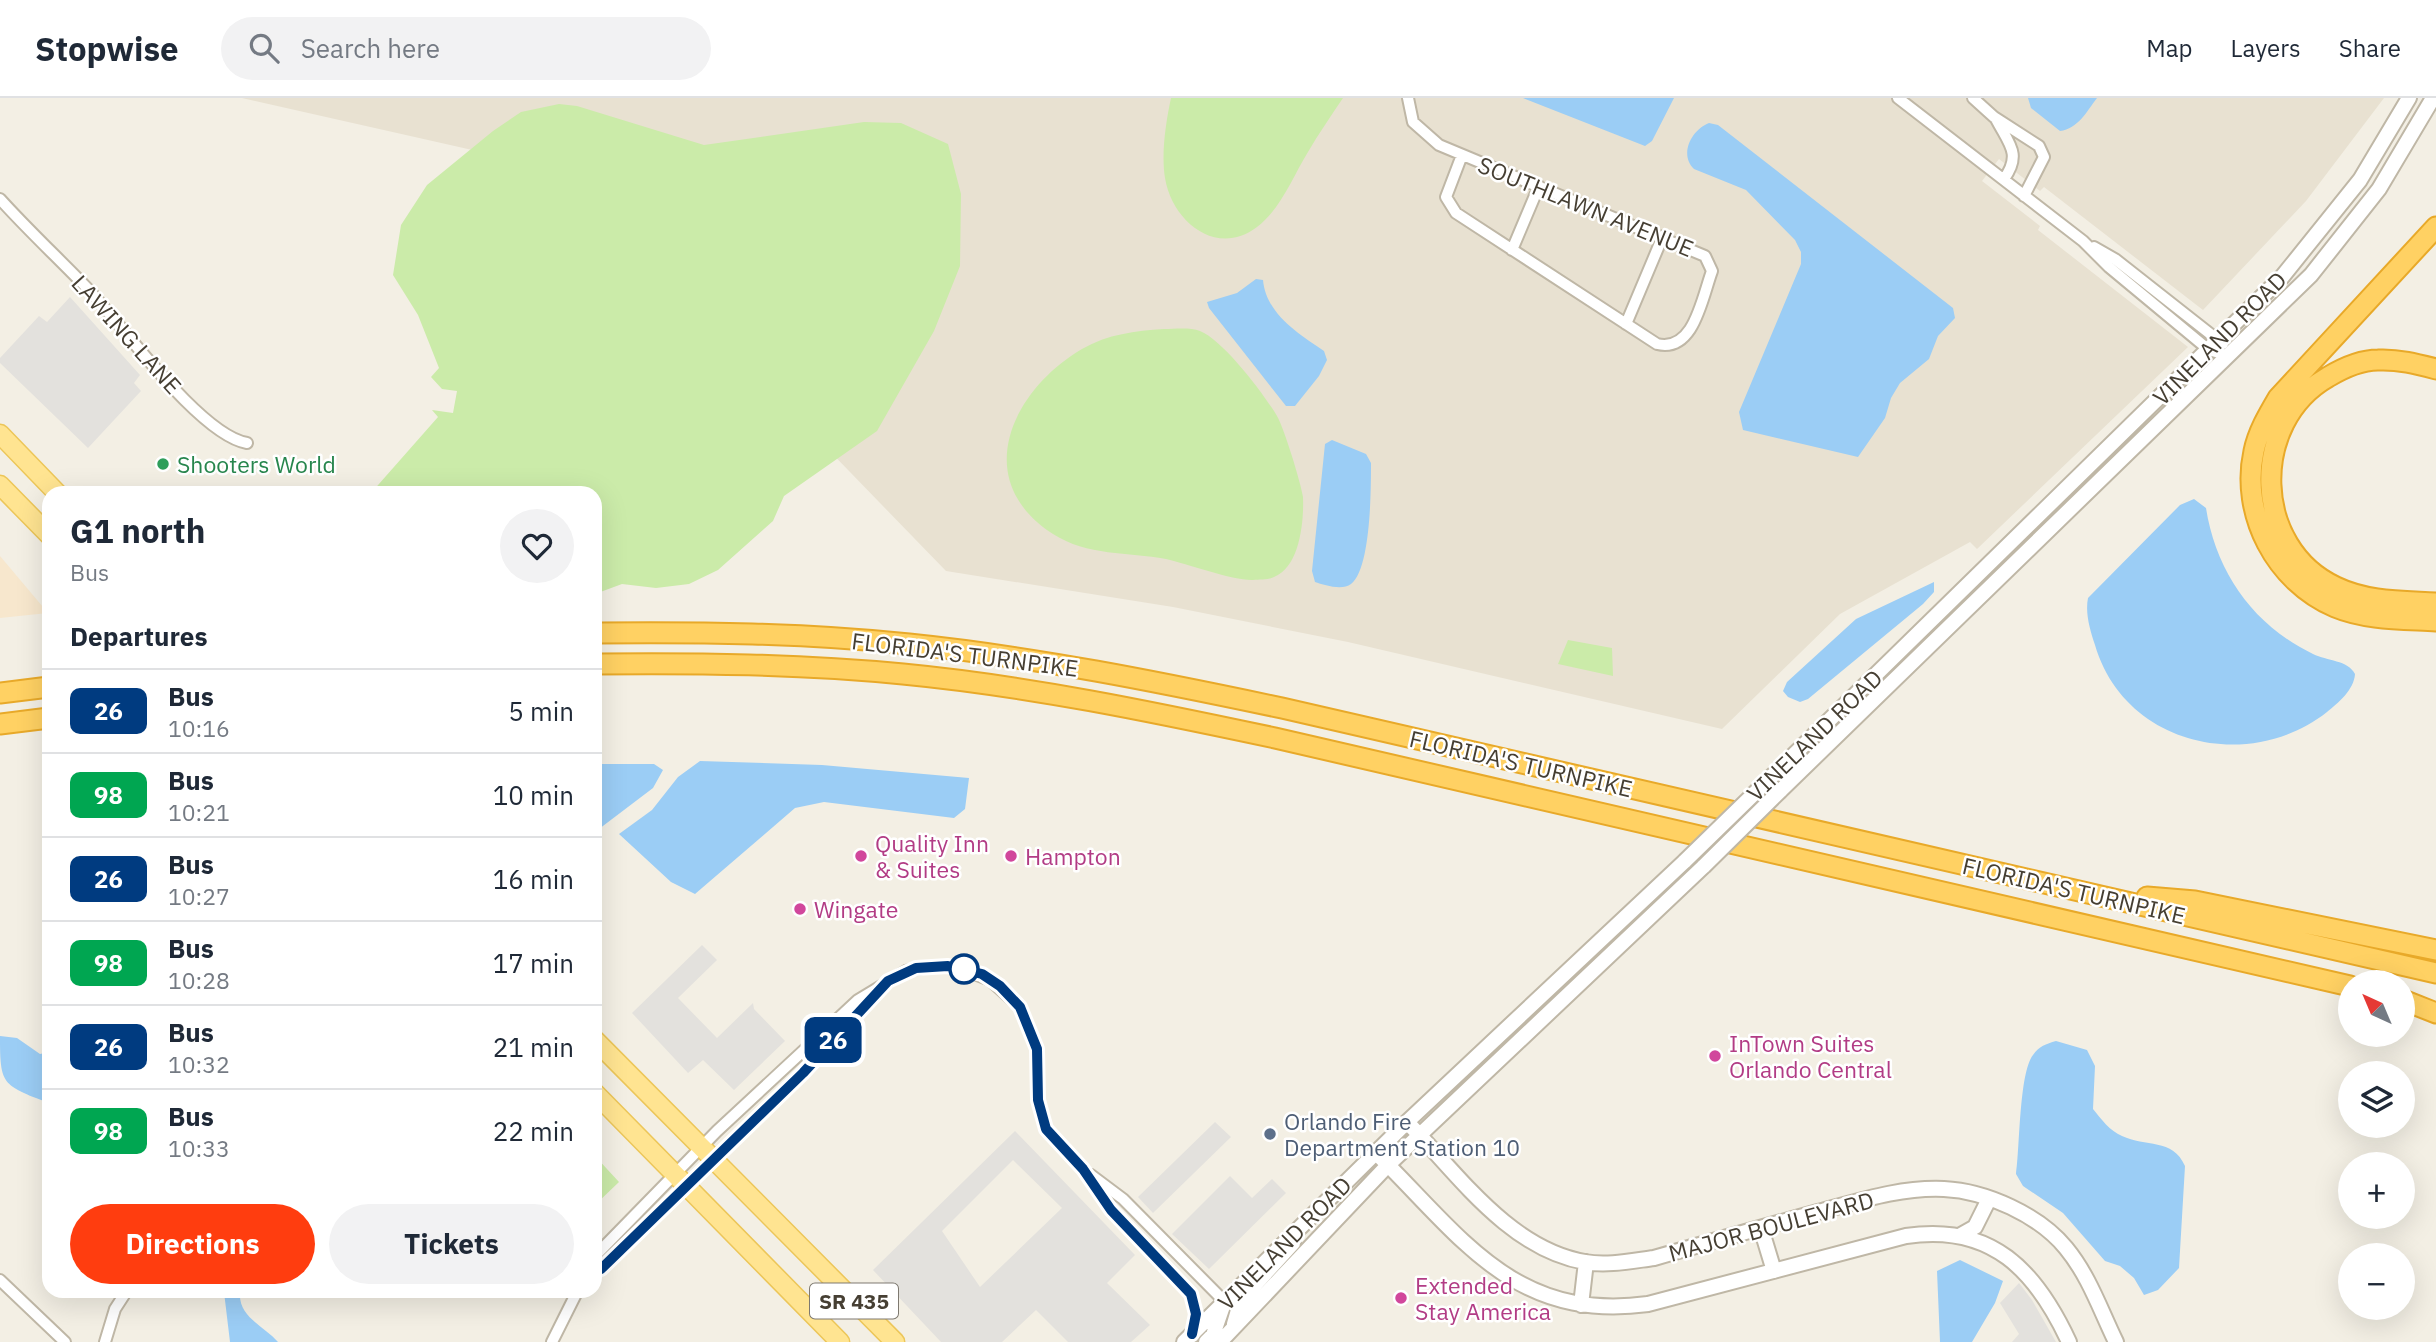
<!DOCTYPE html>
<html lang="en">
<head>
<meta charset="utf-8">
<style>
  :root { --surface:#fff; --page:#f2f2f3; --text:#1f2937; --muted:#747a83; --line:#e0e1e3; --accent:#ff3d0f }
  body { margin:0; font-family:"IBM Plex Sans",sans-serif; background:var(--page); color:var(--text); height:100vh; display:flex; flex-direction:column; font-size:26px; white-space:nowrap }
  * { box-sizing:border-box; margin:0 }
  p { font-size:23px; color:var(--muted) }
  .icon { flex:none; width:38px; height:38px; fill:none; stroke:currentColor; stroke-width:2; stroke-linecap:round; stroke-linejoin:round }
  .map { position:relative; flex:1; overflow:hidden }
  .side { position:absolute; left:42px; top:388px; width:560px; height:812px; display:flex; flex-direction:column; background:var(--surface); border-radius:21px; box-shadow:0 7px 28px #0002 }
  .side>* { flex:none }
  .badge { padding:0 14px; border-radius:10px; font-size:24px; line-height:46px }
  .needle { width:46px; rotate:316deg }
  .buttons { position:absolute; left:2338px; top:872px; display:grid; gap:14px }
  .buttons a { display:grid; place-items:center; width:77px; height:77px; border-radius:50%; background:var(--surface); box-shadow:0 7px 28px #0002; font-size:35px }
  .map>.badge { position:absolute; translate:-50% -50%; box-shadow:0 0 0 4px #fff }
  h2 { padding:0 28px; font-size:26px; line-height:63px }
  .round { display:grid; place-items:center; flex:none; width:74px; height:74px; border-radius:37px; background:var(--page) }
  .head { display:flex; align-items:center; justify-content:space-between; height:119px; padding:0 28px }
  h1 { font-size:33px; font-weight:700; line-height:52px }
  .action { display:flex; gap:14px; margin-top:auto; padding:14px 28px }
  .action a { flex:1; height:80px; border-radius:42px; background:var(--accent); color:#fff; font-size:28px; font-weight:700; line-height:80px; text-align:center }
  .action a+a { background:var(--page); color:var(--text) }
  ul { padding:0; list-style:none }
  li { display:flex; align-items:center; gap:21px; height:84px; padding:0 28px; border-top:2px solid var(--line) }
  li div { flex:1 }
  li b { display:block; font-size:26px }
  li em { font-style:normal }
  li .badge { min-width:77px; font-weight:700; text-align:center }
  header { display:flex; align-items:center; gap:42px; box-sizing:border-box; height:98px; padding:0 35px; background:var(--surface); border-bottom:2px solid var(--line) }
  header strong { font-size:33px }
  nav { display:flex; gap:38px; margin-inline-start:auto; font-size:24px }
  .search { width:490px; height:63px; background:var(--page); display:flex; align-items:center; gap:18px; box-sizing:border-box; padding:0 24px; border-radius:38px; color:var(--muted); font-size:26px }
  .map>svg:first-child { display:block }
  .residential { fill:#e8e1d1 }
  .commercial { fill:#f7e7cd }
  .green { fill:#cbeba9 }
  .parking { fill:#e3e1dd; fill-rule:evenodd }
  .water { fill:#9bcdf5 }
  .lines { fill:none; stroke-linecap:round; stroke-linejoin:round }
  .minor-casing { stroke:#bfb7a6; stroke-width:14 }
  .tertiary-casing { stroke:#bfb7a6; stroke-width:18 }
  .primary-casing { stroke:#ecc659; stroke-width:21 }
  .motorway-casing { stroke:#e8a929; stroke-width:23 }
  .minor { stroke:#fff; stroke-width:10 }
  .tertiary { stroke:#fff; stroke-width:14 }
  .primary { stroke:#ffe491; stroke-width:18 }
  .motorway { stroke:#ffd163; stroke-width:19 }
  .tertiary-bridge-casing { stroke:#bfb7a6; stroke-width:18; stroke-linecap:butt }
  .tertiary-bridge { stroke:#fff; stroke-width:14 }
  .line-casing { stroke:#fff; stroke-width:16 }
  .line { stroke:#003b80; stroke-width:10 }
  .leisure-dot { fill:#2e9e5b; stroke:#fff; stroke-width:2.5 }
  .hotel-dot { fill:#d1479c; stroke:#fff; stroke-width:2.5 }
  .stop-dot { fill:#fff; stroke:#003b80; stroke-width:3.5 }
  .service-dot { fill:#5c6f8a; stroke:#fff; stroke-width:2.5 }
  .labels { text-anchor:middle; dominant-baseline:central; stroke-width:5; stroke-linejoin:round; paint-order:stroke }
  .shield { fill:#fff; stroke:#7e7970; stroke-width:2 }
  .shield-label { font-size:21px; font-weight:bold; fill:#463f33 }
  .street-label { font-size:23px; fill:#463f33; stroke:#fff }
  .leisure-label { font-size:23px; fill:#27864d; stroke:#fff; text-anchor:start }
  .hotel-label { font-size:23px; fill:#b23c85; stroke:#fff; text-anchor:start }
  .service-label { font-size:23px; fill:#4e5e75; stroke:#fff; text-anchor:start }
</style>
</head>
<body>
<header>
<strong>Stopwise</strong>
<div class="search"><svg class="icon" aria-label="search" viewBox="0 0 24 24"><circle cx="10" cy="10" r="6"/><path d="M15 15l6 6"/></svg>Search here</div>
<nav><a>Map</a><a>Layers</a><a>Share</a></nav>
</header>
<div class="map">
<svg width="2436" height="1244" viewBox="0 0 2436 1244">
  <rect width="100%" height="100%" fill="#f3efe4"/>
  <path class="residential" d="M 242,0 L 2384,0 L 2306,103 L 2203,212 L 2044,89 L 2040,93 L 1999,61 L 1982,83 L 2040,128 L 2038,132 L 2188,249 L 1977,451 L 1970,444 L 1840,516 L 1722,631 L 1348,544 L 1173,509 L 946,473 L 556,71 Z"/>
  <path class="commercial" d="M 0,458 L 48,515 L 0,520 Z"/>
  <path class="green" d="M 1171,0 L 1343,0 C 1331,18 1319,35 1308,54 C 1293,78 1281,111 1257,129 C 1216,160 1172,123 1165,80 C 1161,56 1166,23 1171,0 Z
    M 559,6 L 577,8 L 704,47 L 864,24 L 901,25 L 948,46 L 961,96 L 960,168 L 934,233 L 877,333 L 784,398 L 773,423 L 718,472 L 689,486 L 656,490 L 622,486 L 595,496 L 595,396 L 371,395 L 438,319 L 432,312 L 453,315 L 457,293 L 442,291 L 431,279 L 439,270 L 418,217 L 393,177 L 401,127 L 427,87 L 493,33 L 521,14 Z
    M 1164,231 C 1175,231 1190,229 1200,233 C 1223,242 1264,296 1277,318 C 1284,330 1301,385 1303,399 C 1304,423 1300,469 1274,479 C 1269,482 1259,481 1253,482 C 1235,483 1187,466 1166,461 C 1128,454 1087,458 1053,436 C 969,382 1012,292 1082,251 C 1108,236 1135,233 1164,231 Z
    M 1568,542 L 1612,550 L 1613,578 L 1558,566 Z
    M 595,1058 L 619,1084 L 595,1107 Z"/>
  <path class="parking" d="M 70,199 L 140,277 L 134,285 L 141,293 L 88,350 L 0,265 L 0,260 L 39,218 L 47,224 Z
    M 702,847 L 717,862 L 678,900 L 717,940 L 753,905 L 754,911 L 785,943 L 734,992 L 703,962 L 688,975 L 632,915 Z
    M 1215,1024 L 1231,1039 L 1153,1115 L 1138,1099 Z
    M 1015,1033 L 1135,1157 L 1107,1185 L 1150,1227 L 1131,1244 L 1068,1244 L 1036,1212 L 1002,1244 L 941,1244 L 873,1172 ZM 1013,1062 L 1062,1110 L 980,1189 L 942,1133 Z
    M 1230,1078 L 1252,1100 L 1272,1081 L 1286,1095 L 1209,1171 L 1172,1136 Z
    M 2019,1185 L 2032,1202 L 2056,1244 L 2012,1244 L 2019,1236 L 2000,1205 Z"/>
  <path class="water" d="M 1523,0 L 1674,0 L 1652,43 L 1645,48 Z
    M 2028,0 L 2097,0 C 2087,13 2078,31 2060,33 L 2031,10 Z
    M 1709,25 L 1718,27 L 1953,210 L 1955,220 L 1938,238 L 1929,261 L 1900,285 L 1891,300 L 1885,320 L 1858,359 L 1743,332 L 1739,314 L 1801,166 L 1801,154 L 1795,142 L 1746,92 L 1694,71 C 1679,57 1691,32 1709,25 Z
    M 1256,181 L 1263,182 C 1266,216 1299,236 1324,253 L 1327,262 L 1319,278 L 1295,308 L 1286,308 L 1209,210 L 1207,204 L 1237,195 Z
    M 1332,342 L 1366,356 L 1371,365 C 1371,391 1371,471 1351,486 C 1342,493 1324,487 1315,484 L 1312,473 L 1325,346 Z
    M 2194,401 L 2206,410 C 2216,474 2253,527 2313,556 C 2327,563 2348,562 2355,576 C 2354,592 2338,605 2327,614 C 2248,676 2124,647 2095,547 C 2090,532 2085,515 2088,500 L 2180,407 Z
    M 1934,484 L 1934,494 L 1923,506 L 1808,601 L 1800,604 L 1788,599 L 1783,593 L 1787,584 L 1856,521 Z
    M 700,663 L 822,667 L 969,680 L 965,711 L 954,720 L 824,704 L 795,710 L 695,796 L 671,784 L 619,736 L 652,712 L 678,679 Z
    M 595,666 L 654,666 L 663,672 L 653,690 L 595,734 Z
    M 0,938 L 17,940 L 40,956 L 49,954 L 49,1005 C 2,987 0,987 0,938 Z
    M 2056,943 L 2087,952 L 2095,968 L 2093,1011 C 2101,1021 2110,1033 2122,1038 C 2145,1049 2173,1040 2185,1068 L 2179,1170 L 2158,1192 L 2144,1197 L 2134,1180 L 2120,1168 L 2105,1163 L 2063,1115 L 2023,1088 L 2016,1076 C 2020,1050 2019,975 2033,957 C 2039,948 2046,946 2056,943 Z
    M 1960,1162 L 2003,1183 L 1995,1205 L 1972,1244 L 1940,1244 L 1937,1173 Z
    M 224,1194 L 240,1194 C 238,1219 263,1227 278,1244 L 230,1244 Z"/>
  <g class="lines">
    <defs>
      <path id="minor" d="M 1408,0 L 1413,24 L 1439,47 L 1705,158 L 1712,173 C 1702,200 1694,255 1657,246 L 1456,115 L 1446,99 L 1462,57
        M 1898,0 L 2083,143 L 2109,169 L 2209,252 L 2229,258
        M 1973,0 L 1994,19 L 2039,48 L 2044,59 L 2024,98
        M 1996,21 C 2009,46 2022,56 2004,81
        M 0,101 C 28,132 58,160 87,190 C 122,227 200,337 247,345
        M 2094,149 L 2115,161 L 2223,246
        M 1512,152 L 1539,88
        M 1626,226 L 1663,138
        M 1091,1077 L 1123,1101 L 1225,1204
        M 595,1158 L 717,1033 L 858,902 L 906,873 L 927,869 L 956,869 L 990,882 L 1020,909 L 1037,951 L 1038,1002 L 1046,1031 L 1083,1071 L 1111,1112 L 1191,1196 L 1196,1216 L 1192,1236
        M 595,1173 L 601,1171 L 803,975 L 879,893
        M 0,1182 L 65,1244
        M 105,1244 L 115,1211 L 126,1194
        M 552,1244 L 577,1194"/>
      <path id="tertiary" d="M 1761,689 L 2282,179 L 2360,82 L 2409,0
        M 1780,693 L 2311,177 L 2379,91 L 2433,0
        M 1407,1024 C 1457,1075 1509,1151 1585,1164 C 1607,1168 1631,1163 1654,1160 C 1709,1144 1763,1129 1818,1114 C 1859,1103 1901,1089 1944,1091 C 1986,1093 2039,1117 2066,1150 C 2089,1178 2100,1211 2116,1244
        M 1375,1054 C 1461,1138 1513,1224 1648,1206 L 1906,1138 C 1992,1125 2036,1173 2069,1244
        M 1761,1130 L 1774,1173
        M 1959,1138 L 1975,1129 L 1989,1101
        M 1581,1207 L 1586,1164
        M 1234,1226 L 1241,1202 L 1293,1145
        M 1184,1244 L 1407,1024 L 1685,763
        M 1206,1244 L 1213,1237 L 1223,1208
        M 1220,1244 L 1388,1067 L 1704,768"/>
      <path id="primary" d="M 0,336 L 58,396
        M 0,387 L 49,437
        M 595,942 L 895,1244
        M 595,995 L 840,1244"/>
      <path id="motorway" d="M 2436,129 L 2278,300 C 2268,317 2258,334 2254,353 C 2240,416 2276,484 2335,509 C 2366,522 2403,521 2436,523
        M 2436,271 C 2417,266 2398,261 2378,262 C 2361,262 2343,270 2328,279 C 2249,324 2252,450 2336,489 C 2367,504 2402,503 2436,505
        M 595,535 C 700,534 805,535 909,546 C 1035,559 1159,584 1282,610 L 2436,875
        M 595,566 C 698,565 800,566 903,576 C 1028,588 1153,614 1275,640 L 2350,888
        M 0,595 L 49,589
        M 0,626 L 49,620
        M 2147,799 L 2195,803 L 2436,852
        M 2403,902 L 2436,915"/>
    </defs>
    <use href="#minor" class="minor-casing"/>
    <use href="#tertiary" class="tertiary-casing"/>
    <use href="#primary" class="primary-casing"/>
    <use href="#motorway" class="motorway-casing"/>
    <use href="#minor" class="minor"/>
    <use href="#tertiary" class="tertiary"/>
    <use href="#primary" class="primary"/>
    <use href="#motorway" class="motorway"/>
    <defs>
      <path id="tertiary-bridge" d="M 1685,763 L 1761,689
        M 1704,768 L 1780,693"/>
    </defs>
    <use href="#tertiary-bridge" class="tertiary-bridge-casing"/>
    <use href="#tertiary-bridge" class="tertiary-bridge"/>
  </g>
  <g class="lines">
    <defs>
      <path id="line" d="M 595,1173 L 601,1171 L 803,975 L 888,883 L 916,870 L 948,868 L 982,876 L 1000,888 L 1020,909 L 1037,951 L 1038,1002 L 1046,1031 L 1083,1071 L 1111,1112 L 1191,1196 L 1196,1216 L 1192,1236"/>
    </defs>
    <use href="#line" class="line-casing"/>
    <use href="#line" class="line"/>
  </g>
  <circle class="leisure-dot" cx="163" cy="366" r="7"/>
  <g class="hotel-dot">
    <circle cx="861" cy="758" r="7"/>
    <circle cx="1011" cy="758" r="7"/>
    <circle cx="800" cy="811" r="7"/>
    <circle cx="1715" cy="958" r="7"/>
    <circle cx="1401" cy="1200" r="7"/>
  </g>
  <circle class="stop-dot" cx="964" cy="871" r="14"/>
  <circle class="service-dot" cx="1270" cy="1036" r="7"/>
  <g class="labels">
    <rect class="shield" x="810" y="1185.5" width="88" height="35" rx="5"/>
    <g class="shield-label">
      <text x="854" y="1203">SR 435</text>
    </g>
    <g class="street-label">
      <text transform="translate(1586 108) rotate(22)">SOUTHLAWN AVENUE</text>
      <text transform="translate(127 236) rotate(48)">LAWING LANE</text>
      <text transform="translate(2219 240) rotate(-45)">VINELAND ROAD</text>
      <text transform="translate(965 556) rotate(7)">FLORIDA'S TURNPIKE</text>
      <text transform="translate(1814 637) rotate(-44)">VINELAND ROAD</text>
      <text transform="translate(1521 665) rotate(13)">FLORIDA'S TURNPIKE</text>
      <text transform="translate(2074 792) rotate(13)">FLORIDA'S TURNPIKE</text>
      <text transform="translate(1771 1128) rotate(-15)">MAJOR BOULEVARD</text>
      <text transform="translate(1284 1145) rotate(-45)">VINELAND ROAD</text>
    </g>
    <g class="leisure-label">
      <text x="177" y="366">Shooters World</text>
    </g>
    <g class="hotel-label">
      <text x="875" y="745">Quality Inn<tspan x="875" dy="26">&amp; Suites</tspan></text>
      <text x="1025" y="758">Hampton</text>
      <text x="814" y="811">Wingate</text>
      <text x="1729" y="945">InTown Suites<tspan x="1729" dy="26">Orlando Central</tspan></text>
      <text x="1415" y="1187">Extended<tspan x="1415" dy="26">Stay America</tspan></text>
    </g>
    <g class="service-label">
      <text x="1284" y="1023">Orlando Fire<tspan x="1284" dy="26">Department Station 10</tspan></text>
    </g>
  </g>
</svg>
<div class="buttons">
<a><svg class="needle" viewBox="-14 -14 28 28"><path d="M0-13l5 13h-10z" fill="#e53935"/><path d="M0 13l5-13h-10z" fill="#747a83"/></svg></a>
<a><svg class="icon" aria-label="layers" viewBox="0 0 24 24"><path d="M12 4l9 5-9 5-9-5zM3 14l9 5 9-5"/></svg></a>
<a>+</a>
<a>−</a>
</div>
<b class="badge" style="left:833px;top:942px;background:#003b80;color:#fff">26</b>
<section class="side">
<div class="head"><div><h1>G1 north</h1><p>Bus</p></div><a class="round"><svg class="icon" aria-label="heart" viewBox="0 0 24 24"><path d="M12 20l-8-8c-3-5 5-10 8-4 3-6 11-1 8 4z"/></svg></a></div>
<h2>Departures</h2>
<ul>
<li><span class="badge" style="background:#003b80;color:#fff">26</span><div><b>Bus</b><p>10:16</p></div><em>5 min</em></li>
<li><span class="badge" style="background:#00a651;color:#fff">98</span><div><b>Bus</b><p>10:21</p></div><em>10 min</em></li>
<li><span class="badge" style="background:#003b80;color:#fff">26</span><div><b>Bus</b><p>10:27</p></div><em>16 min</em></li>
<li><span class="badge" style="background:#00a651;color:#fff">98</span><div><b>Bus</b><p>10:28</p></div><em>17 min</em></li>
<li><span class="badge" style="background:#003b80;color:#fff">26</span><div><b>Bus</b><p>10:32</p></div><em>21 min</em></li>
<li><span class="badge" style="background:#00a651;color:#fff">98</span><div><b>Bus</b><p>10:33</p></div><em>22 min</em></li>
</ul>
<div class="action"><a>Directions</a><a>Tickets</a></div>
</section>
</div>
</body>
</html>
